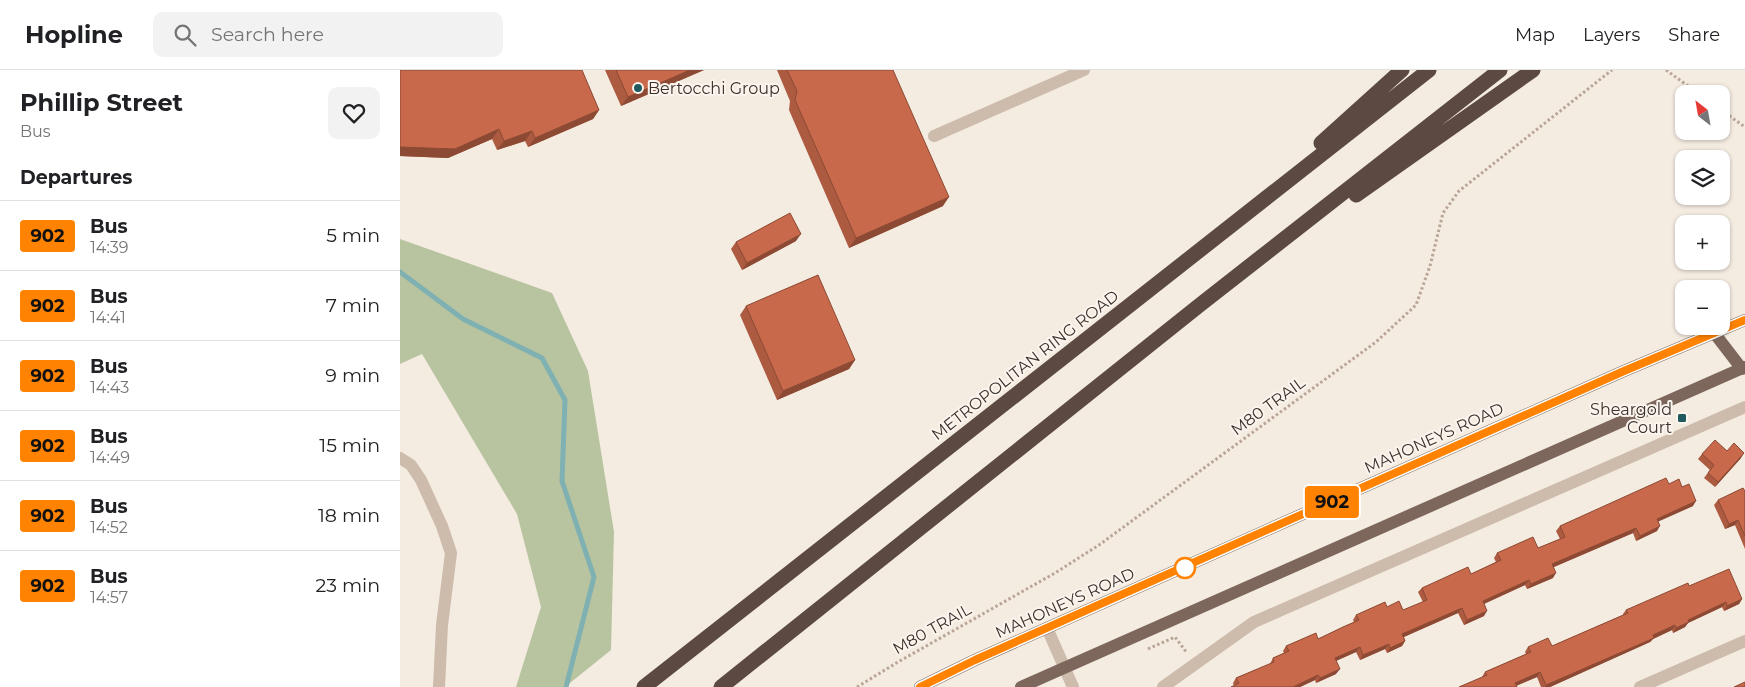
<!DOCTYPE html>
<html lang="en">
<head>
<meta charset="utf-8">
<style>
  :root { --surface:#fff; --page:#f2f2f2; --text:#202124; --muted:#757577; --line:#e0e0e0 }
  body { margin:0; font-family:Montserrat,sans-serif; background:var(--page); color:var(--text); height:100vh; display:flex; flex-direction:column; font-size:19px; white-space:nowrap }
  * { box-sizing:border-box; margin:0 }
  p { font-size:16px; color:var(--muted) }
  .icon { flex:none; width:28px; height:28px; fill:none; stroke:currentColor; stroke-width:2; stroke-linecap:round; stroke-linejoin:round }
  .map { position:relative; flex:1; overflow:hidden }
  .panel { display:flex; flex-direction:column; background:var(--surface); width:400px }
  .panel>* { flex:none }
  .badge { padding:0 10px; border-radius:4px; font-size:18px; line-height:32px }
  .needle { width:32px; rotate:329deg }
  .buttons { position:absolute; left:1275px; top:15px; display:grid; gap:10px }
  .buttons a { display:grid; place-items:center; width:55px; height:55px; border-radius:10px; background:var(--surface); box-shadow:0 1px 4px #0004; font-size:25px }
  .map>.badge { position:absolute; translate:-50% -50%; box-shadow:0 0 0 2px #fff }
  h2 { padding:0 20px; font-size:19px; line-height:45px }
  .round { display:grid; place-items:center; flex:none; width:52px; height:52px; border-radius:10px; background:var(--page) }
  .headline { display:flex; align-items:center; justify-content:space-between; height:85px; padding:0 20px }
  h1 { font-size:24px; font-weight:700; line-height:38px }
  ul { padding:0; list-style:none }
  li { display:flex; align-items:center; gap:15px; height:70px; padding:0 20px; border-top:1px solid var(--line) }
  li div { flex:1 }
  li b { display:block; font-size:19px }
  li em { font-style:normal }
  li .badge { min-width:55px; font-weight:700; text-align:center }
  header { display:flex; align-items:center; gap:30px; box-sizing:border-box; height:70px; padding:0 25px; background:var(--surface); border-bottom:1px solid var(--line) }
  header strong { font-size:24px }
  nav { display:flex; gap:28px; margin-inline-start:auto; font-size:18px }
  .search { width:350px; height:45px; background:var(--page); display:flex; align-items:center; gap:12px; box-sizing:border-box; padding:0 18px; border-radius:10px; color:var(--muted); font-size:19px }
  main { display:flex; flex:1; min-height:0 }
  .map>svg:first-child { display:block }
  .green { fill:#b8c4a0 }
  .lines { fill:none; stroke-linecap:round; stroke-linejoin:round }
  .stream { stroke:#7fb0b2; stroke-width:5 }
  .path { stroke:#b9a596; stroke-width:3; stroke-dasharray:2.5 2.5; stroke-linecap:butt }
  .minor { stroke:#cdbbac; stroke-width:12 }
  .major { stroke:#7d675c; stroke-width:12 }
  .highway { stroke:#5c4a42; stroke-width:15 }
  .wall { fill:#ac5a40 }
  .shaded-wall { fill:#8c4a34 }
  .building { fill:#c8694b; stroke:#8c4a34 }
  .line-casing { stroke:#fff; stroke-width:11 }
  .line { stroke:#ff8200; stroke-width:8 }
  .poi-dot { fill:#1f5a5e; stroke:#fbf5ee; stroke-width:2 }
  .stop-dot { fill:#fff; stroke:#ff8200; stroke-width:2.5 }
  .labels { text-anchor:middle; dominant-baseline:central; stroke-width:4; stroke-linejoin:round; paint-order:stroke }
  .poi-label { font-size:16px; fill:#3b302b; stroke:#fbf5ee; text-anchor:start }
  .street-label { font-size:16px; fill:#3b302b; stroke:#fbf5ee }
</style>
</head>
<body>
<header>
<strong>Hopline</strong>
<div class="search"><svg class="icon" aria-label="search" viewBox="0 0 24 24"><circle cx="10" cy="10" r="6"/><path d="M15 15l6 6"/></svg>Search here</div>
<nav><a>Map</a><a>Layers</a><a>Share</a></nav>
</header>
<main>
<section class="panel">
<div class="headline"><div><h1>Phillip Street</h1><p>Bus</p></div><a class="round"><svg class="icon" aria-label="heart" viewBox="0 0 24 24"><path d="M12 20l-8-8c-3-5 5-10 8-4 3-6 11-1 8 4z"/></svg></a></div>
<h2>Departures</h2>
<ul>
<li><span class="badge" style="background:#ff8200;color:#111">902</span><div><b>Bus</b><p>14:39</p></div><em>5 min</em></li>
<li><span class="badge" style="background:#ff8200;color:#111">902</span><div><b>Bus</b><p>14:41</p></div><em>7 min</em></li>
<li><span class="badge" style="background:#ff8200;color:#111">902</span><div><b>Bus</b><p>14:43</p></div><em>9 min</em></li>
<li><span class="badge" style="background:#ff8200;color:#111">902</span><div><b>Bus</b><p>14:49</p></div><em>15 min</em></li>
<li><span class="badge" style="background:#ff8200;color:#111">902</span><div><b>Bus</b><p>14:52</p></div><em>18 min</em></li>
<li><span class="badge" style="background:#ff8200;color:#111">902</span><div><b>Bus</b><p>14:57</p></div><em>23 min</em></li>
</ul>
</section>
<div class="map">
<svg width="1345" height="617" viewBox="0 0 1345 617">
  <rect width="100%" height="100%" fill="#f4ebe1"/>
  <path class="green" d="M 0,169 L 152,223 L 188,301 L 214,462 L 211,580 L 165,617 L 116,617 L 141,537 L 117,444 L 22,284 L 0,294 Z"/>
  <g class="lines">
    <path class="stream" d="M 0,202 L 63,249 L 142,288 L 165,330 L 162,411 L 194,507 L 166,617"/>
    <path class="path" d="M 1266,0 L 1299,24
      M 1321,40 L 1345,57
      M 748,579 L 775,567 L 787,583
      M 457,617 L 498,592 L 655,503 L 699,475 L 976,272 L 1016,235 L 1030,196 L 1043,143 L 1059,121 L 1212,0"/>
    <path class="minor" d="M 534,66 L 684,0
      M 0,388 L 11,395 L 21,410 L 42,456 L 51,483 L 42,555 L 39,617
      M 647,558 L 673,617
      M 763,617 L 854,552 L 1345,337
      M 1240,617 L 1345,571"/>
    <path class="major" d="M 1315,264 L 1342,299
      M 520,617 L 575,590 L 1224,301 L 1345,250
      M 621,617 L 1345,297"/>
    <path class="highway" d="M 921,73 L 1002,0
      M 956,125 L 1133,0
      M 244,617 L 1029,0
      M 321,617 L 801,234 L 1100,0"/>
  </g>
  <path class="wall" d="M 0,0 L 199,40 L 193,49 L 128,77 L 125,71 L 97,80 L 92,69 L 48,88 L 0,86 Z
    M 205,0 L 304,0 L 221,36 Z
    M 377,0 L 493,0 L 543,136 L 449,178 L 389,40 L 390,31 Z
    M 396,171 L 342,200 L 331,179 L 336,172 Z
    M 346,236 L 455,290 L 449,299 L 377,330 L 340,245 Z
    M 1327,381 L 1341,388 L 1315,417 L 1304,408 L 1310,400 L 1298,389 L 1302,384 Z
    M 1269,414 L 1282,417 L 1293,436 L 1258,451 L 1257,461 L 1236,471 L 1233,463 L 1154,497 L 1153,508 L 1127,519 L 1125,515 L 1084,534 L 1084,546 L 1064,555 L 1058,543 L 1004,567 L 1005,571 L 1002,576 L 987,583 L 985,579 L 960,590 L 956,582 L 936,591 L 936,604 L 916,613 L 915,610 L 900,617 L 831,617 L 834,616 L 833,613 L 836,608 L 870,594 L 873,588 L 884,583 L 883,581 L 886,576 L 918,569 L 954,552 L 953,550 L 956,545 L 987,537 L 1003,540 L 1023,532 L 1018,522 L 1022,518 L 1071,504 L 1096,492 L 1094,488 L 1097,483 L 1138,478 L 1160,469 L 1156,461 L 1160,456 Z
    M 1345,421 L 1345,479 L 1335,455 L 1325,459 L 1314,435 L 1318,430 Z
    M 1289,516 L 1342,529 L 1339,534 L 1324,541 L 1322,537 L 1288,553 L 1285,557 L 1273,563 L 1272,560 L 1253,569 L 1250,572 L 1150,617 L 1141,617 L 1137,607 L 1116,616 L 1082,607 L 1085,602 L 1126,584 L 1125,582 L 1128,577 L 1152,576 L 1223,545 L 1223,544 L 1226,540 Z"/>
  <path class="shaded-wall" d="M 290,0 L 304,0 L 221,36 L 228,27 Z
    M 199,40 L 193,49 L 128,77 L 135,68 Z
    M 99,59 L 92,69 L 48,88 L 0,86 L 0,77 Z
    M 132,61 L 125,71 L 97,80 L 104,71 Z
    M 549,127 L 543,136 L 449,178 L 456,168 Z
    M 401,164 L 396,171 L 342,200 L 347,193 Z
    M 455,290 L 449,299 L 377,330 L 383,321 Z
    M 1344,383 L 1341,388 L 1315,417 L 1318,412 Z
    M 1296,431 L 1293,436 L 1253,454 L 1257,449 Z
    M 1338,450 L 1335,455 L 1325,459 L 1329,454 Z
    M 1260,456 L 1257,461 L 1236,471 L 1240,466 Z
    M 1236,458 L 1233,463 L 1149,499 L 1152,494 Z
    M 1156,503 L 1153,508 L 1127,519 L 1131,514 Z
    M 1129,510 L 1125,515 L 1079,536 L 1083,531 Z
    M 1342,529 L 1339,534 L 1324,541 L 1327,536 Z
    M 1326,532 L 1322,537 L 1288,553 L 1285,557 L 1273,563 L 1276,558 L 1288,550 Z
    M 1062,538 L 1058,543 L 999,569 L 1002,564 Z
    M 1087,541 L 1084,546 L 1064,555 L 1067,550 Z
    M 1275,555 L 1272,560 L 1253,569 L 1250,572 L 1150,617 L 1145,617 L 1146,615 Z
    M 1005,571 L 1002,576 L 987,583 L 990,578 Z
    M 989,574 L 985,579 L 960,590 L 963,585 Z
    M 960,577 L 956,582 L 931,593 L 935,588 Z
    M 940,599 L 936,604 L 916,613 L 920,608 Z
    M 1140,602 L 1137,607 L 1113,617 L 1115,613 Z
    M 918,605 L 915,610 L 900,617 L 893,617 Z"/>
  <path class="building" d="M 0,0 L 182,0 L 199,40 L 135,68 L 132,61 L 104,71 L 99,59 L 55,79 L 0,77 Z
    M 216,0 L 290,0 L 228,27 Z
    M 387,0 L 493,0 L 549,127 L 456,168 L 395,30 L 397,21 Z
    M 390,143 L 401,164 L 347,193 L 336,172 Z
    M 418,205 L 455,290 L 383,321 L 346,236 Z
    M 1315,370 L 1327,381 L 1334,373 L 1344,383 L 1318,412 L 1308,403 L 1314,395 L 1302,384 Z
    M 1266,408 L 1269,414 L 1279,409 L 1282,417 L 1289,414 L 1296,431 L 1257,449 L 1260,456 L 1240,466 L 1236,458 L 1152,494 L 1156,503 L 1131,514 L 1129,510 L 1083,531 L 1087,541 L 1067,550 L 1062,538 L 1002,564 L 1005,571 L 990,578 L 989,574 L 963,585 L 960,577 L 935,588 L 940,599 L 920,608 L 918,605 L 893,617 L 831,617 L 839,613 L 836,608 L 874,592 L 873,588 L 889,581 L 886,576 L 916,563 L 918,569 L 943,557 L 959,550 L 956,545 L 985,532 L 987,537 L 999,531 L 1003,540 L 1027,530 L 1022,518 L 1068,497 L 1071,504 L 1101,490 L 1097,483 L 1133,467 L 1138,478 L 1165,467 L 1160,456 Z
    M 1343,418 L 1345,421 L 1345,466 L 1338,450 L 1329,454 L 1318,430 Z
    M 1329,499 L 1342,529 L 1327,536 L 1326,532 L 1288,550 L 1289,552 L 1276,558 L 1275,555 L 1253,565 L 1254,568 L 1146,615 L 1140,602 L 1115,613 L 1117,617 L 1059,617 L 1087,605 L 1085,602 L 1131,582 L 1128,577 L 1148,568 L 1152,576 L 1228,543 L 1226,540 L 1288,513 L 1289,516 Z
    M 1345,612 L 1345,617 L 1334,617 Z"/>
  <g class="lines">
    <defs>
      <path id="line" d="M 520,617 L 575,590 L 1224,301 L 1345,250"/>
    </defs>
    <use href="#line" class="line-casing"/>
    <use href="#line" class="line"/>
  </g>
  <g class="poi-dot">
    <circle cx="238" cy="18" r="5"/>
    <rect x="1277" y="343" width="10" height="10" rx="2.5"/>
  </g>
  <circle class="stop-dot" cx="785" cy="498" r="10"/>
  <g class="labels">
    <g class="poi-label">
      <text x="248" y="18">Bertocchi Group</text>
      <text x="1272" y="339" text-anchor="end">Sheargold<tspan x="1272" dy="18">Court</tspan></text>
    </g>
    <g class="street-label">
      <text transform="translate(625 295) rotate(-38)">METROPOLITAN RING ROAD</text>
      <text transform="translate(868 336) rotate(-36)">M80 TRAIL</text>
      <text transform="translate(1034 368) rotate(-24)">MAHONEYS ROAD</text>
      <text transform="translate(665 533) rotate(-24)">MAHONEYS ROAD</text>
      <text transform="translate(532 559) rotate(-29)">M80 TRAIL</text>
    </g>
  </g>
</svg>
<div class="buttons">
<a><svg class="needle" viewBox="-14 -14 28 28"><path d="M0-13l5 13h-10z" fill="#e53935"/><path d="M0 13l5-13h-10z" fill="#757577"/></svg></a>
<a><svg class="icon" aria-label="layers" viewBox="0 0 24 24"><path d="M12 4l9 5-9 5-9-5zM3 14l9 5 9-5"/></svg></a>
<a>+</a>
<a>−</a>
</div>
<b class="badge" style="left:932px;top:432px;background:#ff8200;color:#111">902</b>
</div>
</main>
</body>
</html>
